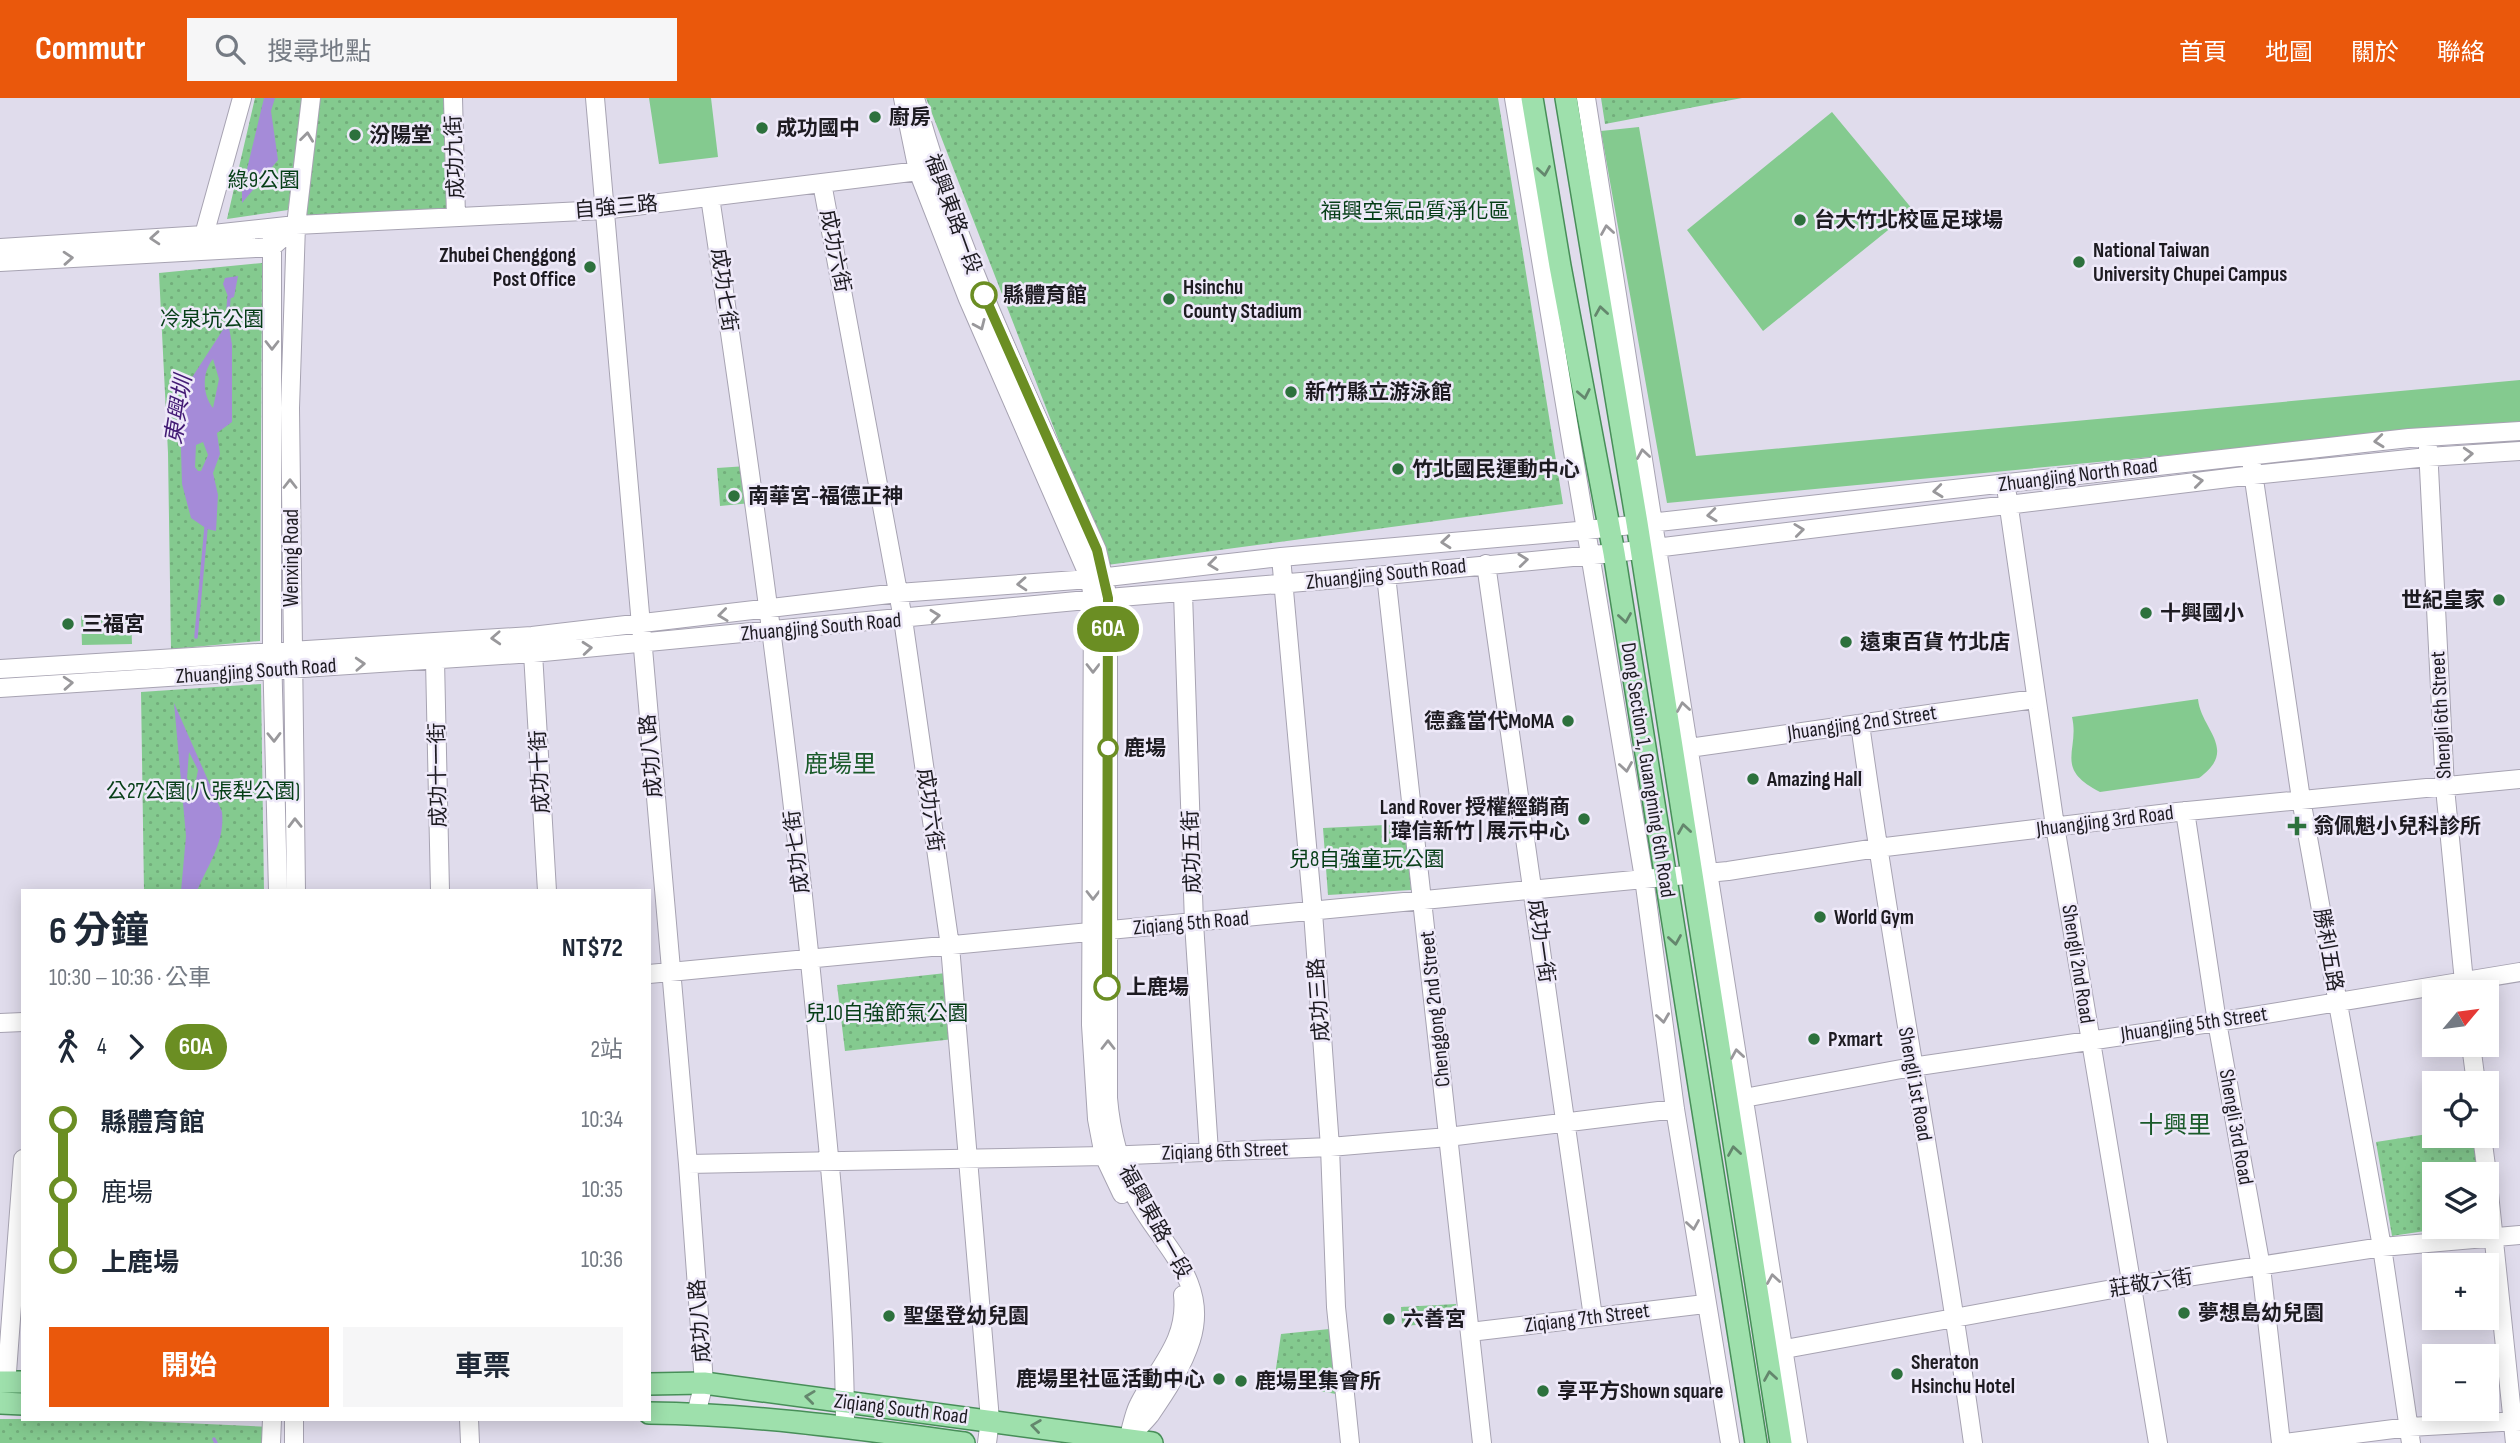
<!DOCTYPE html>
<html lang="zh-TW">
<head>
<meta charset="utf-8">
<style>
  :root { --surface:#fff; --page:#f6f6f7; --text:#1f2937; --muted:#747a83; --accent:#ea580c }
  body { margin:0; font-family:"Sofia Sans Condensed","Noto Sans TC",sans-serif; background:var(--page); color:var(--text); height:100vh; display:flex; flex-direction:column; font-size:26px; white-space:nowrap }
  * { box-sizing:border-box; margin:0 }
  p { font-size:23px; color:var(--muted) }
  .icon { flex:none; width:38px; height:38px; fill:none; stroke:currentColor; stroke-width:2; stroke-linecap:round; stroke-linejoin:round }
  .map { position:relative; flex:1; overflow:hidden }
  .side { position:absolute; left:21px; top:791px; width:630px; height:532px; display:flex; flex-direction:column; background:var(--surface); border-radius:0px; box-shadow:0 4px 18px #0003 }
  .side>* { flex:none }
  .badge { padding:0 14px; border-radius:23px; font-size:24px; line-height:46px }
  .needle { width:46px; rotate:61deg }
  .controls { position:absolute; left:2422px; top:882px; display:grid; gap:14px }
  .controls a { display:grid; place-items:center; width:77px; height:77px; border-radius:0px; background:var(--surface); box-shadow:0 4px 18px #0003; font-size:35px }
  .map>.badge { position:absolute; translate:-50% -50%; box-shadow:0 0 0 4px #fff }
  .legs { display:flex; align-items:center; gap:10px; height:77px; padding:0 28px; font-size:23px }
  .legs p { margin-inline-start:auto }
  .summary { display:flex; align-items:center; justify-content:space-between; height:119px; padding:0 28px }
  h1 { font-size:38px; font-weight:700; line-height:52px }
  .action { display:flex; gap:14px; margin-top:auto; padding:14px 28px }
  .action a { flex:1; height:80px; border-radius:0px; background:var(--accent); color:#fff; font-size:28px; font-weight:700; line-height:80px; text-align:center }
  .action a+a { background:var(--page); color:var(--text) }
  ul { padding:0 28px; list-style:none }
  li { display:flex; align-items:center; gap:24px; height:70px; font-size:26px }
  li i { display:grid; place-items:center; width:10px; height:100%; margin:0 9px; background:currentColor }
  li i::after { content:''; width:18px; height:18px; margin:-9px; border:5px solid; border-radius:50%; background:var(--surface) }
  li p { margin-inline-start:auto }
  li:first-child i { background:linear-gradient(#0000 50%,currentColor 0) }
  li:last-child i { background:linear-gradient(currentColor 50%,#0000 0) }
  header { display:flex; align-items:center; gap:42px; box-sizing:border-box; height:98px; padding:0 35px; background:var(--accent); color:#fff }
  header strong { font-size:33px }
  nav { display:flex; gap:38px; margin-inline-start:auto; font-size:24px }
  .search { width:490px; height:63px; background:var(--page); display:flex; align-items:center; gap:18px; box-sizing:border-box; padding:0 24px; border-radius:0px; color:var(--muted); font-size:26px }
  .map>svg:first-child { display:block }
  .grass { fill:#84ca8f }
  .park { fill:url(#park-dots) }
  .water { fill:#a58bd8; fill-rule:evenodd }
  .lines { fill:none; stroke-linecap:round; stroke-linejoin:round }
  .stream { stroke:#a58bd8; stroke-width:3.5 }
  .minor-casing { stroke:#a7a3b2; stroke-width:20 }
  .major-casing { stroke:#478e58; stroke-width:24 }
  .minor { stroke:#fff; stroke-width:18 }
  .major { stroke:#9ee0ac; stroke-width:21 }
  .oneway { stroke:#99989b }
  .oneway2 { stroke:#64876d }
  .line-1-casing { stroke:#fff; stroke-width:16 }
  .line-1 { stroke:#6b8e23; stroke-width:10 }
  .poi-dot { fill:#2d713d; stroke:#eee9f9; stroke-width:2.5 }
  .stop-1-dot { fill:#fff; stroke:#6b8e23; stroke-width:3.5 }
  .labels { text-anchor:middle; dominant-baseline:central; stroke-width:5; stroke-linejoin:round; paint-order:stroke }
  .poi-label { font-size:21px; font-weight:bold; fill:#1d1b21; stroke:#eee9f9; text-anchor:start }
  .street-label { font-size:21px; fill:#1d1b21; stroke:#eee9f9 }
  .park-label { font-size:21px; fill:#063e17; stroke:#eee9f9 }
  .stop-label { font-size:21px; font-weight:bold; fill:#1d1b21; stroke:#eee9f9; text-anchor:start }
  .water-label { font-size:23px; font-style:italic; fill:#431b75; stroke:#eee9f9 }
  .quarter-label { font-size:24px; fill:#1a5a2a; stroke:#eee9f9 }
</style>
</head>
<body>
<header>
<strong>Commutr</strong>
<div class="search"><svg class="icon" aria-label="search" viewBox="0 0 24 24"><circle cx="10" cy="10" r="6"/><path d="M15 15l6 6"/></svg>搜尋地點</div>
<nav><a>首頁</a><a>地圖</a><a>關於</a><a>聯絡</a></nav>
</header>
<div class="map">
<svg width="2520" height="1345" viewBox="0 0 2520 1345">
  <defs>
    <pattern id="park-dots" width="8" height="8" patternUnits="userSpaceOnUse" patternTransform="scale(1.75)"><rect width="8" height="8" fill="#84ca8f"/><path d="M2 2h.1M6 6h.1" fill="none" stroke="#72ad7b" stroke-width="1.8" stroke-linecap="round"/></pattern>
  </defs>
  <rect width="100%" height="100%" fill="#e0dcec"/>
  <path class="grass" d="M 649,0 L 711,0 L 718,59 L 659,66 Z
    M 1832,14 L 1913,112 L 1763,233 L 1687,132 Z
    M 1639,29 L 1696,358 L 2520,282 L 2520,324 L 1667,405 L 1601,33 Z
    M 131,516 L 132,546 L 82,547 L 81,518 Z
    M 2198,601 C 2201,632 2239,651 2199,680 L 2100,694 C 2053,670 2080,653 2072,619 Z"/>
  <path class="park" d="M 255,0 L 304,0 L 288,112 L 227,121 Z
    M 311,0 L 453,0 L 456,119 L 296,127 Z
    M 926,0 L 1498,0 L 1563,406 L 1107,467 Z
    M 1601,0 L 1742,0 L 1605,26 Z
    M 262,165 L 260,543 L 171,551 L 168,355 L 159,175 Z
    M 747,368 L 751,405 L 720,408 L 717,370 Z
    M 261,586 L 264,793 L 144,793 L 141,594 Z
    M 1406,726 L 1411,792 L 1328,797 L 1323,730 Z
    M 946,875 L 954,941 L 845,953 L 837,887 Z
    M 2434,1035 L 2434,1038 L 2475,1038 L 2481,1076 L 2434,1076 L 2434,1129 L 2451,1129 L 2392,1138 L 2376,1044 Z
    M 1456,1206 L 1458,1224 L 1402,1228 L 1401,1209 Z
    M 1339,1230 L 1346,1298 L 1274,1284 L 1281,1236 Z
    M 0,1321 L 96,1321 L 271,1329 L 271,1345 L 0,1345 Z"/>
  <path class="water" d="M 264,0 L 275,0 L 271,13 L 278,62 L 242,105 L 242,92 Z
    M 238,178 L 234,199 L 229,201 L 223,186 L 225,180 Z
    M 228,224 L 232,246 L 232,324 L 217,335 L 220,356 L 213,375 L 218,397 L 216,433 L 207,431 L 191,420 L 182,386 L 180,316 L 191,281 ZM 213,261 L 219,281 L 213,310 C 202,296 202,274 213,261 ZM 203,344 L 208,357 L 201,373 L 198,373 L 195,369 L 196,347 Z
    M 174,605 L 222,714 C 225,744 209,765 197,793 L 181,793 L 186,738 ZM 189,654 L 198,672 L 194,693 L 187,680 Z"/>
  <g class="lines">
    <path class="stream" d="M 227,226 L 229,199
      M 196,539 L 206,430
      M 214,1341 L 216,1345"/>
    <defs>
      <path id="minor" d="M 453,0 L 456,119
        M 595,0 L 688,1066 L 704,1285 L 696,1316
        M 903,0 L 918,73 L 968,201 L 1090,481 L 1093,501 L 1091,927 L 1097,1021 L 1104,1058 L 1122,1096
        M 915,0 C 958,157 1031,303 1097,452 L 1108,500 L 1108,1000 C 1111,1035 1119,1066 1135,1098 C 1159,1145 1210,1182 1191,1242 C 1183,1268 1166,1294 1150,1317 C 1142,1327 1132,1335 1125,1345
        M 1514,0 L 1644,780 L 1675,1011 L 1730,1345
        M 1586,0 L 1798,1345
        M 822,85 L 903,521 L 950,848 L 990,1322 L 987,1345
        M 710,99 C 752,380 791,661 818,944 C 830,1072 845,1201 845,1329
        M 272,130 L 272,552 L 278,793
        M 204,137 L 242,0
        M 0,150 L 204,137 L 296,127 L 603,112 L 927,72
        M 0,164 L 272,149 L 281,141
        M 2428,350 L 2445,690 L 2465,894
        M 2252,368 L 2301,701 L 2382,1149 L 2411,1345
        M 2007,396 L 2055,728 L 2158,1345
        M 1281,459 L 1313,814 L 1330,1049 L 1336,1209 L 1350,1345
        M 1486,466 L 1593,1219
        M 1386,477 L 1482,1345
        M 1183,495 L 1194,825 L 1209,1054
        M 533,555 L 547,793
        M 435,562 L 440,793
        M 0,571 L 532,538 L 898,495 L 1090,481 L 1281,459 L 1578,433 L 2409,340 L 2520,333
        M 0,590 L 533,555 L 1108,500 L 1386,477 L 1614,455 L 2253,377 L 2428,359 L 2520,353
        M 1860,626 C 1893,866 1940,1105 1973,1345
        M 1689,650 L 2035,601
        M 2185,713 L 2217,924 L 2261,1169 L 2281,1345
        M 296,793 L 290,310 L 296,127 L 311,0
        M 649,876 L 1728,773 L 1877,750 L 2177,714 L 2520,681
        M 0,925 L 23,924
        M 2471,947 L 2476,985
        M 1744,1000 L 1912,969 L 2217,924 L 2520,874
        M 2482,1038 L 2487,1076
        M 688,1066 L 1104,1058 L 1330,1049 L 1448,1039 L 1675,1011
        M 2487,1076 L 2515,1345
        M 1470,1234 L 1705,1206
        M 1785,1251 L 2129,1188 L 2382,1149 L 2520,1137
        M 7,1274 L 23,1061
        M 469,1321 L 470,1345
        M 1129,1338 C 1132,1328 1134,1315 1139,1306 C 1158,1269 1188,1243 1183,1197
        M 271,1345 L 272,1321
        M 294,1345 L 294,1321
        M 2285,1345 L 2409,1329 L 2520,1323"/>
      <path id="major" d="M 1532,0 L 1560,168 L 1614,455 L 1756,1345
        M 1566,0 L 1637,425 L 1781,1345
        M 0,1284 L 23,1284
        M 649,1286 L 704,1285 L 1152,1345
        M 0,1305 L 23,1306
        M 649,1315 C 754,1316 860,1331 964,1345"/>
    </defs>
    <use href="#minor" class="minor-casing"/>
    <use href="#major" class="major-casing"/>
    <use href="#minor" class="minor"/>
    <use href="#major" class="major"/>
  </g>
  <defs><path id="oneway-chevron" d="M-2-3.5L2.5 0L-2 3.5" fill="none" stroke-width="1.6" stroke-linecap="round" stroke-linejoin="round" transform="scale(1.75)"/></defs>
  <g class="oneway">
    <use href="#oneway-chevron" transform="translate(307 39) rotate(-83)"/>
    <use href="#oneway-chevron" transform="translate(1607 132) rotate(-99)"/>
    <use href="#oneway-chevron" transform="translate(155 140) rotate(176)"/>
    <use href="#oneway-chevron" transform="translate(68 160) rotate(-4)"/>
    <use href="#oneway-chevron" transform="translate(980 227) rotate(66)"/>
    <use href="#oneway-chevron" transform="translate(272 247) rotate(90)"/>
    <use href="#oneway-chevron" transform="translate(2379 343) rotate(174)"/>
    <use href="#oneway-chevron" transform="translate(1643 356) rotate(-99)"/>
    <use href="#oneway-chevron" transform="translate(2468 356) rotate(-3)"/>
    <use href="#oneway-chevron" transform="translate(2198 383) rotate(-7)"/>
    <use href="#oneway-chevron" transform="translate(290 386) rotate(-90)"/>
    <use href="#oneway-chevron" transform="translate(1938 393) rotate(174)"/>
    <use href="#oneway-chevron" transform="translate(1712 417) rotate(174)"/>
    <use href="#oneway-chevron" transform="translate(1799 432) rotate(-7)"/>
    <use href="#oneway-chevron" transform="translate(1446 444) rotate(175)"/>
    <use href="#oneway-chevron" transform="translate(1523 462) rotate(-6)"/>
    <use href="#oneway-chevron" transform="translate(1213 466) rotate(173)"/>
    <use href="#oneway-chevron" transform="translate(1022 486) rotate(176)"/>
    <use href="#oneway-chevron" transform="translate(723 517) rotate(173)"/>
    <use href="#oneway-chevron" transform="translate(935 518) rotate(-6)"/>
    <use href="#oneway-chevron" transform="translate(496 540) rotate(177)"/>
    <use href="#oneway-chevron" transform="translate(587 550) rotate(-5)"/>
    <use href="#oneway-chevron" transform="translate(360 566) rotate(-3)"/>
    <use href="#oneway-chevron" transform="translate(1093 570) rotate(90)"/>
    <use href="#oneway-chevron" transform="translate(68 585) rotate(-4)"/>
    <use href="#oneway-chevron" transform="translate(1683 609) rotate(-99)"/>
    <use href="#oneway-chevron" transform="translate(274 639) rotate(89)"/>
    <use href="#oneway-chevron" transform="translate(1626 669) rotate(81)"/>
    <use href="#oneway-chevron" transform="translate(295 725) rotate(-91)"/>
    <use href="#oneway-chevron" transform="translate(1093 797) rotate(90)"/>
    <use href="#oneway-chevron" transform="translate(1663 920) rotate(82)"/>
    <use href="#oneway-chevron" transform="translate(1108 947) rotate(-90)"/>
    <use href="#oneway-chevron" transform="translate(1737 956) rotate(-99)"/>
    <use href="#oneway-chevron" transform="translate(1693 1127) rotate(81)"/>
    <use href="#oneway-chevron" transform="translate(1773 1181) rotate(-99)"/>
  </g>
  <g class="oneway2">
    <use href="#oneway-chevron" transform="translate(1544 73) rotate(81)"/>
    <use href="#oneway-chevron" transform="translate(1601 213) rotate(-99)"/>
    <use href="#oneway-chevron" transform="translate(1584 296) rotate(79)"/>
    <use href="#oneway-chevron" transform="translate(1625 520) rotate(81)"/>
    <use href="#oneway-chevron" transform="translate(1684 731) rotate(-99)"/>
    <use href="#oneway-chevron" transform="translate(1675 842) rotate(81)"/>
    <use href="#oneway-chevron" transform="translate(1734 1053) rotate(-99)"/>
    <use href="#oneway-chevron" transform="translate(1770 1278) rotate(-99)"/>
    <use href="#oneway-chevron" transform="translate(810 1299) rotate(-173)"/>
    <use href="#oneway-chevron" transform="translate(1036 1328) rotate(-172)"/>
  </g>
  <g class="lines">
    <defs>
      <path id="line-1" d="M 984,197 L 1097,452 L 1108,500 L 1107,889"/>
    </defs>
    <use href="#line-1" class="line-1-casing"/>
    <use href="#line-1" class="line-1"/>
  </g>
  <g class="poi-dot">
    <circle cx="875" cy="19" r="7"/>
    <circle cx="762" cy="30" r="7"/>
    <circle cx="355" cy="37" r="7"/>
    <circle cx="1800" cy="122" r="7"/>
    <circle cx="2079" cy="164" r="7"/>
    <circle cx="590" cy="169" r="7"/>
    <circle cx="1169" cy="201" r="7"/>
    <circle cx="1291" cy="294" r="7"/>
    <circle cx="1398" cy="371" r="7"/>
    <circle cx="734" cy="398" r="7"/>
    <circle cx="2499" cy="502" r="7"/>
    <circle cx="2146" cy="515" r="7"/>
    <circle cx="68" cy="526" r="7"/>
    <circle cx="1846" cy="544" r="7"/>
    <circle cx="1568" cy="623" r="7"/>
    <circle cx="1753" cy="681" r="7"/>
    <circle cx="1584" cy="721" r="7"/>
    <path d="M2293.5 717.5h7v7h7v7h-7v7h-7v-7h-7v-7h7z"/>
    <circle cx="1820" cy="819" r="7"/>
    <circle cx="1814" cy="941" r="7"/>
    <circle cx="2184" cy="1215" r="7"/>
    <circle cx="889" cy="1218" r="7"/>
    <circle cx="1389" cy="1221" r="7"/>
    <circle cx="1897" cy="1276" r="7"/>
    <circle cx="1219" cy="1281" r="7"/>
    <circle cx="1241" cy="1283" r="7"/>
    <circle cx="1543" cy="1293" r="7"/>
  </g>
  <g class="stop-1-dot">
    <circle cx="984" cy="197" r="12"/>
    <circle cx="1108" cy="650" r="9"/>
    <circle cx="1107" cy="889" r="12"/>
  </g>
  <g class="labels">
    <g class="poi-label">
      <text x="889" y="19">廚房</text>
      <text x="776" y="30">成功國中</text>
      <text x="369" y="37">汾陽堂</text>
      <text x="1814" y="122">台大竹北校區足球場</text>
      <text x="2093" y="152">National Taiwan<tspan x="2093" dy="24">University Chupei Campus</tspan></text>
      <text x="576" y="157" text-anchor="end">Zhubei Chenggong<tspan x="576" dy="24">Post Office</tspan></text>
      <text x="1183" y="189">Hsinchu<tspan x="1183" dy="24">County Stadium</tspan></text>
      <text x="1305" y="294">新竹縣立游泳館</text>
      <text x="1412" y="371">竹北國民運動中心</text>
      <text x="748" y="398">南華宮-福德正神</text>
      <text x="2485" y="502" text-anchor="end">世紀皇家</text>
      <text x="2160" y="515">十興國小</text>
      <text x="82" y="526">三福宮</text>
      <text x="1860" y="544">遠東百貨 竹北店</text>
      <text x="1554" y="623" text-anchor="end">德鑫當代MoMA</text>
      <text x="1767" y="681">Amazing Hall</text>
      <text x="1570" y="709" text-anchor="end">Land Rover 授權經銷商<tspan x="1570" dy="24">| 瑋信新竹 | 展示中心</tspan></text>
      <text x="2313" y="728">翁佩魁小兒科診所</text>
      <text x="1834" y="819">World Gym</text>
      <text x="1828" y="941">Pxmart</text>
      <text x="2198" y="1215">夢想島幼兒園</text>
      <text x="903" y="1218">聖堡登幼兒園</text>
      <text x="1403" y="1221">六善宮</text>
      <text x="1911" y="1264">Sheraton<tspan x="1911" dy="24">Hsinchu Hotel</tspan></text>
      <text x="1205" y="1281" text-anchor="end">鹿場里社區活動中心</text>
      <text x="1255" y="1283">鹿場里集會所</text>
      <text x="1557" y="1293">享平方Shown square</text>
    </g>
    <g class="street-label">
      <text transform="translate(455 59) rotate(-92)">成功九街</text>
      <text transform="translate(616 109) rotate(-5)">自強三路</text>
      <text transform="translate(953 116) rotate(70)">福興東路一段</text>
      <text transform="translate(835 153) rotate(79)">成功六街</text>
      <text transform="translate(724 192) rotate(82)">成功七街</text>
      <text transform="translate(2078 377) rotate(-7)">Zhuangjing North Road</text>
      <text transform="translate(291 460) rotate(-90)">Wenxing Road</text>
      <text transform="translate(1386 476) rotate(-6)">Zhuangjing South Road</text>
      <text transform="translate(821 529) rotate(-5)">Zhuangjing South Road</text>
      <text transform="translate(256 573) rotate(-4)">Zhuangjing South Road</text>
      <text transform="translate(2441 617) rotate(-93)">Shengli 6th Street</text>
      <text transform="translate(1862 625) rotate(-8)">Jhuangjing 2nd Street</text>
      <text transform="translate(651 658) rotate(-95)">成功八路</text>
      <text transform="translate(1648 672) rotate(81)">Dong Section 1, Guangming 6th Road</text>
      <text transform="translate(540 674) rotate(-93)">成功十街</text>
      <text transform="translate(438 677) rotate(-91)">成功十一街</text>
      <text transform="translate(930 712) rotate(82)">成功六街</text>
      <text transform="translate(2105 723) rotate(-7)">Jhuangjing 3rd Road</text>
      <text transform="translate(797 754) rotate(-97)">成功七街</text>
      <text transform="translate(1192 754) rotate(-92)">成功五街</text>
      <text transform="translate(1191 825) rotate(-5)">Ziqiang 5th Road</text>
      <text transform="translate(1541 843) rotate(82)">成功一街</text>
      <text transform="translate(2328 852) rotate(80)">勝利五路</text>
      <text transform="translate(2078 866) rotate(81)">Shengli 2nd Road</text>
      <text transform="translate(1319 902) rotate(-94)">成功三路</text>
      <text transform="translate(1435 911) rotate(-96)">Chenggong 2nd Street</text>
      <text transform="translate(2194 926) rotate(-8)">Jhuangjing 5th Street</text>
      <text transform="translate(1915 986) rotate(80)">Shengli 1st Road</text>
      <text transform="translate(2236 1029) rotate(80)">Shengli 3rd Road</text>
      <text transform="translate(1225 1053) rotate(-2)">Ziqiang 6th Street</text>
      <text transform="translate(1155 1124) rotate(61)">福興東路一段</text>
      <text transform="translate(2151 1185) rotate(-9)">莊敬六街</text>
      <text transform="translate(1587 1220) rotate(-7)">Ziqiang 7th Street</text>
      <text transform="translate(700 1223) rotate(-94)">成功八路</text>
      <text transform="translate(901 1311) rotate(7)">Ziqiang South Road</text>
    </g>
    <g class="park-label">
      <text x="264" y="82">綠9公園</text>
      <text x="1415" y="113">福興空氣品質淨化區</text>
      <text x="212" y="221">冷泉坑公園</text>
      <text x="203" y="693">公27公園(八張犁公園)</text>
      <text x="1367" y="761">兒8自強童玩公園</text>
      <text x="887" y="915">兒10自強節氣公園</text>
    </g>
    <g class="stop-label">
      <text x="1003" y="197">縣體育館</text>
      <text x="1124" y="650">鹿場</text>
      <text x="1126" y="889">上鹿場</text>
    </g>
    <g class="water-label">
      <text transform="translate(179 312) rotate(-81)">東興圳</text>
    </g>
    <g class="quarter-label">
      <text x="840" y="666">鹿場里</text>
      <text x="2175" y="1027">十興里</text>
    </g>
  </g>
</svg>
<div class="controls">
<a><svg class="needle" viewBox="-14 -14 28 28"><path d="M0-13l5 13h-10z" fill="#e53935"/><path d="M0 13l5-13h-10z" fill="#747a83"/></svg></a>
<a><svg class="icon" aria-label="locate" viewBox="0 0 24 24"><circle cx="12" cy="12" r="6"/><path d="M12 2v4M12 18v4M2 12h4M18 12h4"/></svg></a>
<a><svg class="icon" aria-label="layers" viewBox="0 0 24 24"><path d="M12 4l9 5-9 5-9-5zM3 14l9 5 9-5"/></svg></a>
<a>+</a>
<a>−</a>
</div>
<b class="badge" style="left:1108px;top:531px;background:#6b8e23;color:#fff">60A</b>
<section class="side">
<div class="summary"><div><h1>6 分鐘</h1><p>10:30 – 10:36 · 公車</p></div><b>NT$72</b></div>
<div class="legs"><svg class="icon" aria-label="walk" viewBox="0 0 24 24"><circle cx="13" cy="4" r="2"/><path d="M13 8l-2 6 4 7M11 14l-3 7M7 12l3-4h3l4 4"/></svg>4<svg class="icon" aria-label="forward" viewBox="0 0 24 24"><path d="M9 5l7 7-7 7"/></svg><b class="badge" style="background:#6b8e23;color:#fff">60A</b><p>2站</p></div>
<ul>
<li><i style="color:#6b8e23"></i><b>縣體育館</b><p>10:34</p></li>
<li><i style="color:#6b8e23"></i><span>鹿場</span><p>10:35</p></li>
<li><i style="color:#6b8e23"></i><b>上鹿場</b><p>10:36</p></li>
</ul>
<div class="action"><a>開始</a><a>車票</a></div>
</section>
</div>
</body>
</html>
